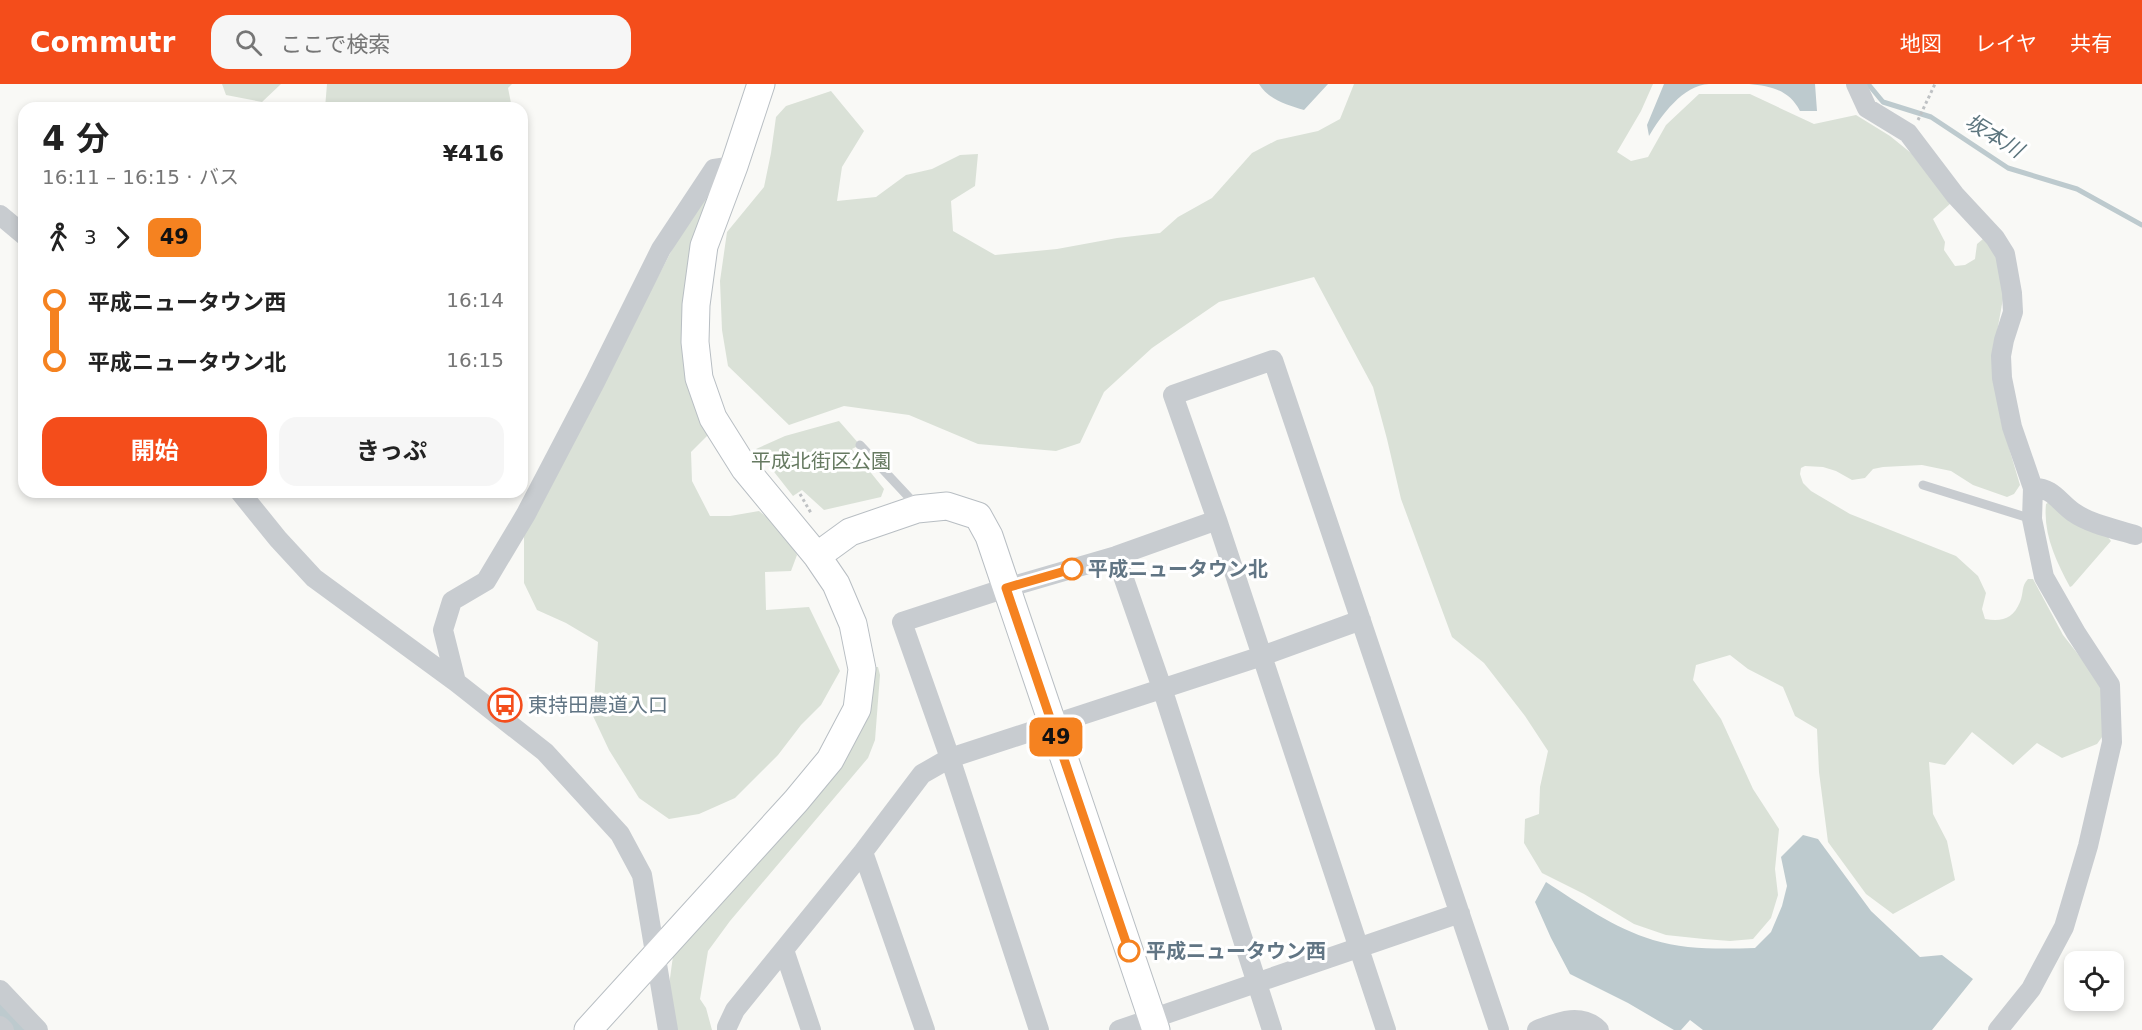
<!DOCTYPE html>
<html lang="ja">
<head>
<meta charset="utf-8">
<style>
  :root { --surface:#fff; --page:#f6f6f6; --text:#222; --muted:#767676; --accent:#f44d1b }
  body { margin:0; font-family:"DejaVu Sans","Noto Sans JP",sans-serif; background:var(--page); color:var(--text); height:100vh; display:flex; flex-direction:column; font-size:22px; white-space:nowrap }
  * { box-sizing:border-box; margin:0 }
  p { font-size:20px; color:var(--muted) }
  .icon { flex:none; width:33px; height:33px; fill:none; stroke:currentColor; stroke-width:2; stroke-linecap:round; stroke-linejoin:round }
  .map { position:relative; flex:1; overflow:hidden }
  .drawer { position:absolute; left:18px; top:18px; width:510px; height:396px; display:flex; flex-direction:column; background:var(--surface); border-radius:18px; box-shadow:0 3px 9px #0003 }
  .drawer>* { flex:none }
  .badge { padding:0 12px; border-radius:9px; font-size:21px; line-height:39px }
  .fabs { position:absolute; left:2064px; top:867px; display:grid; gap:12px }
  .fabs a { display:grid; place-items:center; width:60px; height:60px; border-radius:12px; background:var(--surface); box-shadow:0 3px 9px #0003; font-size:30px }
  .map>.badge { position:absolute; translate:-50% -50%; box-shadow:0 0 0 3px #fff }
  .legs { display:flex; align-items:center; gap:9px; height:66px; padding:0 24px; font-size:20px }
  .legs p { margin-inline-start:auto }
  .overview { display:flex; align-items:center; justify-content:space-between; height:102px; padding:0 24px }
  h1 { font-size:33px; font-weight:700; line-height:45px }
  .button { display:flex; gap:12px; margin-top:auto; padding:12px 24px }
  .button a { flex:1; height:69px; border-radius:18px; background:var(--accent); color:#fff; font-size:24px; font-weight:700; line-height:69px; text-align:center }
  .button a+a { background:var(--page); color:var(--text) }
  ul { padding:0 24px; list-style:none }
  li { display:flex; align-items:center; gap:21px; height:60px; font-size:22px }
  li i { display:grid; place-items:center; width:9px; height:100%; margin:0 8px; background:currentColor }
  li i::after { content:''; width:15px; height:15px; margin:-8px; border:4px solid; border-radius:50%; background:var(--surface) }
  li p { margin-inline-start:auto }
  li:first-child i { background:linear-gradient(#0000 50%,currentColor 0) }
  li:last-child i { background:linear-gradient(currentColor 50%,#0000 0) }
  header { display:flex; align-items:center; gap:36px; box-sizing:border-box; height:84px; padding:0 30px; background:var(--accent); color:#fff }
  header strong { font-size:28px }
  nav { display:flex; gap:33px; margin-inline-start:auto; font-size:21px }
  .search { width:420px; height:54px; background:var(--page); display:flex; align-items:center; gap:15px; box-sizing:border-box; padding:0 21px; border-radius:18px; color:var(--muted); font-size:22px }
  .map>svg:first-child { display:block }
  .green { fill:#dae1d7 }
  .water { fill:#bdcace }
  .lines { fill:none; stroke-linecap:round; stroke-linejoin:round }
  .stream { stroke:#bdcace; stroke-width:5 }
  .river { stroke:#bdcace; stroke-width:30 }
  .secondary-casing { stroke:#b8bec3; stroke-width:29 }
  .path { stroke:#bfc2c4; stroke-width:3; stroke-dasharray:3 3; stroke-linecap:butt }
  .lane { stroke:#c8ccd0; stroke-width:9 }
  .street { stroke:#c8ccd0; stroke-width:20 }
  .secondary { stroke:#fff; stroke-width:27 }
  .line-1-casing { stroke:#fff; stroke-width:14 }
  .line-1 { stroke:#f58220; stroke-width:9 }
  .stop-1-dot { fill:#fff; stroke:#f58220; stroke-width:3 }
  .labels { text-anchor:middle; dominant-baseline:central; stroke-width:6; stroke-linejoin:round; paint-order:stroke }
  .park-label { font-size:20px; fill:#667a61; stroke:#fff }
  .stop-label { font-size:20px; font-weight:bold; fill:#617584; stroke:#fff; text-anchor:start }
  .poi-label { font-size:20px; fill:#617584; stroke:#fff; text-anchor:start }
  .water-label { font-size:21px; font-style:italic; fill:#5c757e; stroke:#fff }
</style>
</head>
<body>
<header>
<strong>Commutr</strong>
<div class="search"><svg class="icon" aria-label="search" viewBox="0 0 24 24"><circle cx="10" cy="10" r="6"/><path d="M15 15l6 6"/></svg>ここで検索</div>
<nav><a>地図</a><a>レイヤ</a><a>共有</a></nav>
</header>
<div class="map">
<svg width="2142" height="946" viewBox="0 0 2142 946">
  <rect width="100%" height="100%" fill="#f9f9f6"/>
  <path class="green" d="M 222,0 L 281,0 L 262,18 L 226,11 Z
    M 327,0 L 512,0 L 508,4 L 512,24 L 325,24 Z
    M 1354,0 L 1653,0 L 1641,27 L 1617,68 L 1631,77 L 1648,73 L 1666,41 L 1699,10 L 1750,10 L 1814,40 L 1856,31 L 1890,52 L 1911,69 L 1951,119 L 1933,135 L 1945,158 L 1944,166 L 1955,182 L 1965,181 L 1975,175 L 1977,160 L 1983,155 L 1998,170 L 2004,209 L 1997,248 L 1994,295 L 2001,337 L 2020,401 L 2014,410 L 2007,413 L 1973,401 L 1951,387 L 1922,381 L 1883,383 L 1873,385 L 1865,394 L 1852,396 L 1836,387 L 1823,383 L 1805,382 L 1801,384 L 1800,390 L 1803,399 L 1811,407 L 1850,430 L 1956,472 L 1978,492 L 1986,509 L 1982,525 L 1985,535 C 2002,538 2013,535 2020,518 C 2024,509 2021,502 2028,495 L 2033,495 L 2063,551 L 2088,583 L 2103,607 L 2105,649 L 2097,660 L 2062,674 L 2037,659 L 2013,681 L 1972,648 L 1945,681 L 1929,678 L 1933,730 L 1947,757 L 1955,796 L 1893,830 L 1866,810 L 1828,758 L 1819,688 L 1817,645 L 1795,632 L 1783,603 L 1748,585 L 1730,571 L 1696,581 L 1693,596 L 1721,635 L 1753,705 L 1779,745 L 1775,785 L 1778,811 L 1771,834 L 1753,855 L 1730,857 L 1704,855 L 1666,851 L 1634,840 L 1584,810 L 1542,789 L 1524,759 L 1525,735 L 1539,730 L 1540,703 L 1548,667 L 1525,632 L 1484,579 L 1452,553 L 1401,415 L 1387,355 L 1373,303 L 1314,193 L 1219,218 L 1152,264 L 1104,308 L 1080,359 L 1056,367 L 978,360 L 909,331 L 844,322 L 789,341 L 728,282 L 722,246 L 720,197 L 727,148 L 764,103 L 771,69 L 776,33 L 786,22 L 831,7 L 864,47 L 842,83 L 837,117 L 876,113 L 906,91 L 932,85 L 960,71 L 978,70 L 975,102 L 951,117 L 953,147 L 995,171 L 1057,165 L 1117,154 L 1160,149 L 1178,133 L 1212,114 L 1252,69 L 1277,56 L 1318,47 L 1340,35 Z
    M 717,101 L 686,194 L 708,351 L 691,368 L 692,397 L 710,432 L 730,432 L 759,427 L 778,442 L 797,471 L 791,487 L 765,488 L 766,526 L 809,523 L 840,587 L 821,621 L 801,641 L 778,671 L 735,714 L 699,730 L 669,735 L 639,714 L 609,666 L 593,632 L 598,558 L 566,539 L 537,526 L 524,499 L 524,450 L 674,162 L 697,119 Z
    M 839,337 L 860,361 L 852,365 L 855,369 L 884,405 L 881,413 L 824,426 L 802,406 L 793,412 L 756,365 L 785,352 Z
    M 2049,418 L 2107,452 L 2111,457 L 2072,502 L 2070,503 C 2056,477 2043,450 2046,420 Z
    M 872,583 L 878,583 L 880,591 L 875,656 L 868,674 L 730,837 L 708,867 L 700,915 L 706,924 L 712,946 L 673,946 L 668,909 L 673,872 L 746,787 Z"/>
  <path class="water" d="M 1259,0 L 1328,0 L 1304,26 C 1287,21 1269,16 1259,0 Z
    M 1664,0 L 1709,0 C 1683,1 1661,32 1649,52 L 1647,41 Z
    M 1749,0 L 1815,0 L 1817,27 L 1800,27 C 1789,6 1771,2 1749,0 Z
    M 1803,751 L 1818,755 L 1871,827 L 1920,873 L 1942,871 L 1973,895 L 1932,946 L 1703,946 L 1690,936 L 1681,946 L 1674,946 L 1628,919 L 1570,890 L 1551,854 L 1535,818 L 1546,798 C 1580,820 1614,844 1653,856 C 1685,866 1722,865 1755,864 L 1771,848 L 1782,822 L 1787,802 L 1781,773 Z"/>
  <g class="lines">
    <path class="stream" d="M 1868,0 L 1883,18 L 1931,33 L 2008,84 L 2077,105 L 2142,141"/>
    <path class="river" d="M 0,926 L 17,946"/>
    <defs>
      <path id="secondary" d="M 817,472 L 850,448 L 917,425 L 947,422 L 978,432 L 989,452 L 1156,946
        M 588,946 L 796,717 L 830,676 L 857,625 L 862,585 L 853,540 L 836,500 L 817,472 L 745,385 L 713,334 L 699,294 L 695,258 L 696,221 L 704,162 L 734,82 L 761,0"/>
    </defs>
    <use href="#secondary" class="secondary-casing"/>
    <path class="path" d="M 1918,36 L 1935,0
      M 800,410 L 811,429"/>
    <path class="lane" d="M 860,361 L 918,423
      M 1923,401 L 2032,435"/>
    <path class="street" d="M 1856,0 L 1867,24 L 1908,49 L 1955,111 L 1995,154 L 2005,170 L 2012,209 L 2013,228 L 2004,256 L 2001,272 L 2002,294 L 2012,343 L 2033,404 L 2032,435 L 2044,493 L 2076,549 L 2110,601 L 2112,658 L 2088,762 L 2064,843 L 2031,905 L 1998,946
      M 0,131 L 24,151
      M 2033,404 C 2052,403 2059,418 2073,428 C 2090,440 2115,445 2135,451
      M 240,408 L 278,455 L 314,494 L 456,598 L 545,668 L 620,750 L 642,791 L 668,946
      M 1116,472 L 1162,604 L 1272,946
      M 456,598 L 443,546 L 452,517 L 486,497 L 526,430 L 595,298 L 661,165 L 714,85 L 734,82
      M 863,768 L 925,946
      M 784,866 L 811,946
      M 0,906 L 38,946
      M 0,942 L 4,946
      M 727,946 L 727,943 L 735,926 L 863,768 L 922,690 L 950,674 L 1262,572 L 1361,536
      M 1039,946 L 950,674 L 902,538 L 1006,504 L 1116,472 L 1217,436
      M 1119,946 L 1460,829
      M 1386,946 L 1217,436 L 1173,311 L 1273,276 L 1499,946
      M 1537,946 C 1558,938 1581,928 1599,946"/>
    <use href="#secondary" class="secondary"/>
  </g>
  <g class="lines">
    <defs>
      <path id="line-1" d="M 1072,485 L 1006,504 L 1129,867"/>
    </defs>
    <use href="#line-1" class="line-1-casing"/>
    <use href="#line-1" class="line-1"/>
  </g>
  <defs>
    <symbol id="bus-ring" viewBox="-11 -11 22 22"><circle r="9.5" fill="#fff" stroke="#f44d1b" stroke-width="1.5"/><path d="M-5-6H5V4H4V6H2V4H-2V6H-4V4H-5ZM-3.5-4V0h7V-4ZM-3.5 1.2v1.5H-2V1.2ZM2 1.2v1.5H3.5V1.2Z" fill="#f44d1b"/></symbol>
  </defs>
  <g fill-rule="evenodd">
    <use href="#bus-ring" x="486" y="602" width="38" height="38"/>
  </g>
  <g class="stop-1-dot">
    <circle cx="1072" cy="485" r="10"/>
    <circle cx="1129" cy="867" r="10"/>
  </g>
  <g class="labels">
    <g class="park-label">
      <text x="821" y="377">平成北街区公園</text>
    </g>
    <g class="stop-label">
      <text x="1088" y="485">平成ニュータウン北</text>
      <text x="1146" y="867">平成ニュータウン西</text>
    </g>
    <g class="poi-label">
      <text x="528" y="621">東持田農道入口</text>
    </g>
    <g class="water-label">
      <text transform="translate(1994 52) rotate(31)">坂本川</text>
    </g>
  </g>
</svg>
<div class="fabs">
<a><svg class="icon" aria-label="locate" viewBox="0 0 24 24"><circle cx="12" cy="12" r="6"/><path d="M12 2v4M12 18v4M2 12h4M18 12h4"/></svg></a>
</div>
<b class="badge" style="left:1056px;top:653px;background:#f58220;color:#111">49</b>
<section class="drawer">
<div class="overview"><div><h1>4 分</h1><p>16:11 – 16:15 · バス</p></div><b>¥416</b></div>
<div class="legs"><svg class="icon" aria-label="walk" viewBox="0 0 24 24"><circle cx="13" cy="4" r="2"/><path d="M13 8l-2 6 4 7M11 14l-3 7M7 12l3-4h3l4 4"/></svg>3<svg class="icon" aria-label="forward" viewBox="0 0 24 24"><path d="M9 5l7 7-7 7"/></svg><b class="badge" style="background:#f58220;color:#111">49</b></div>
<ul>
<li><i style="color:#f58220"></i><b>平成ニュータウン西</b><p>16:14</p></li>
<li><i style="color:#f58220"></i><b>平成ニュータウン北</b><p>16:15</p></li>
</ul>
<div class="button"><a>開始</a><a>きっぷ</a></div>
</section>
</div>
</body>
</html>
